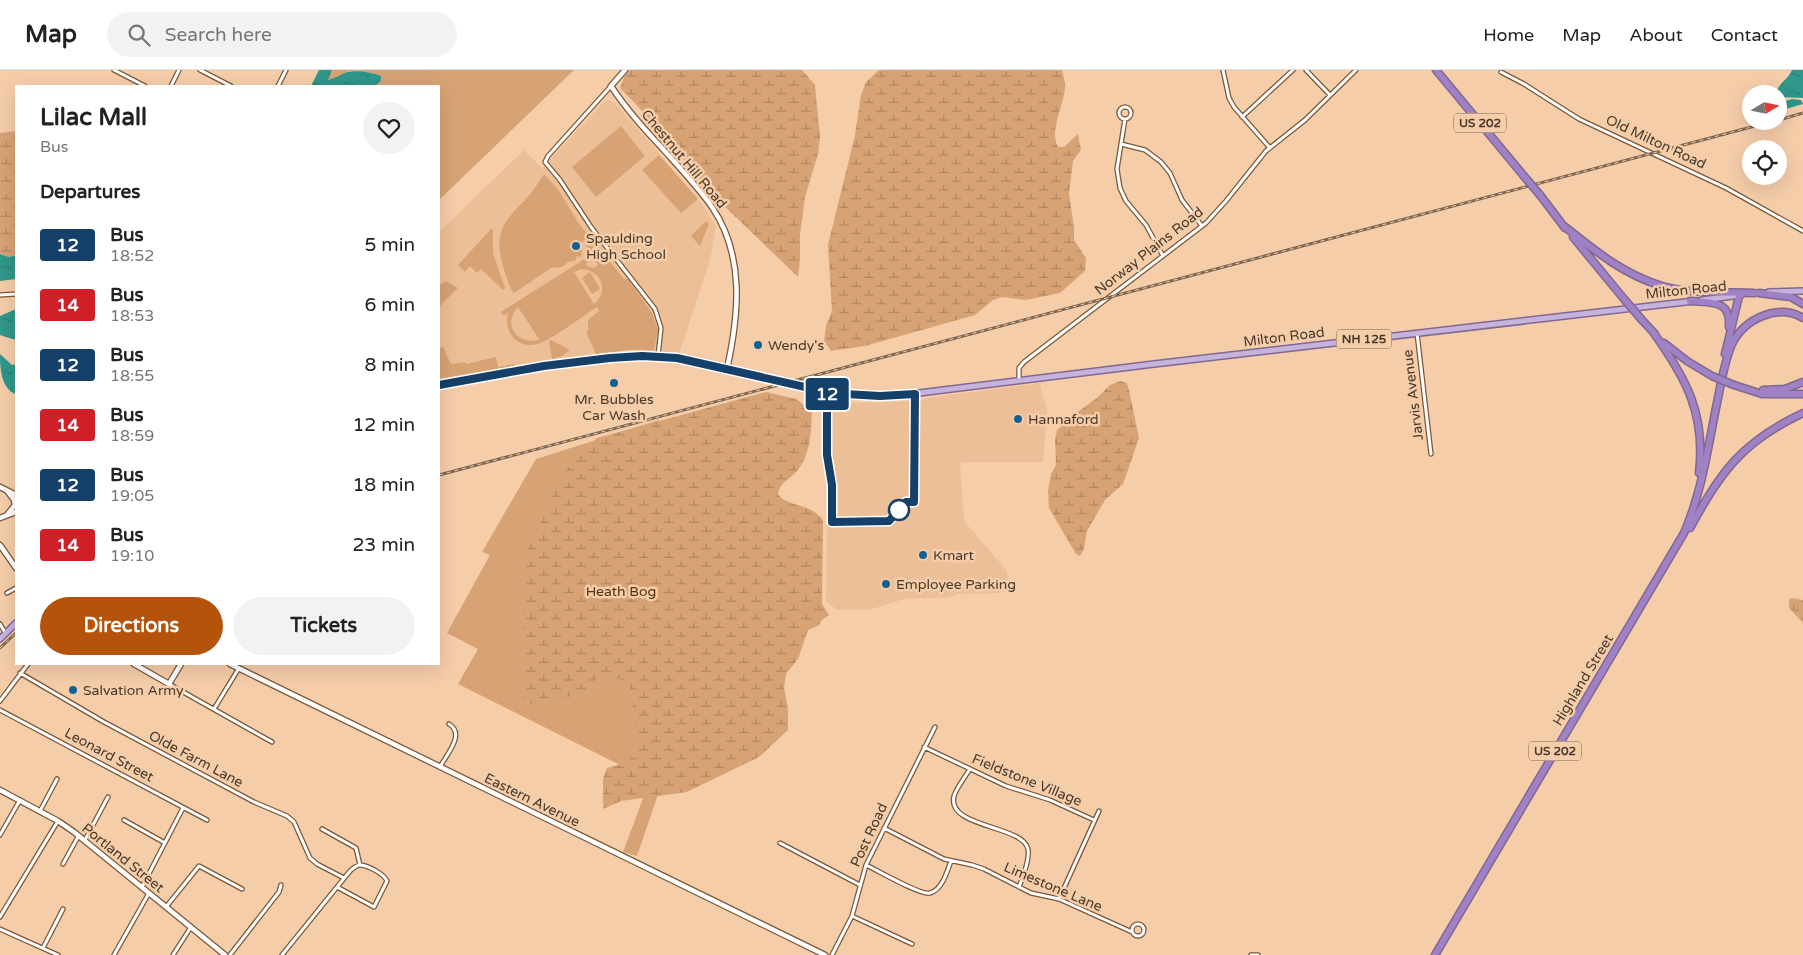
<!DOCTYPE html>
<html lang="en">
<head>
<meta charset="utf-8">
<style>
  :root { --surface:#fff; --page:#f2f2f2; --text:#222; --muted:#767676; --line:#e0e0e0; --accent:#b45309 }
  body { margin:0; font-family:"Varela Round",sans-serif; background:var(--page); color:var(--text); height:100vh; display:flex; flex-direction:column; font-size:19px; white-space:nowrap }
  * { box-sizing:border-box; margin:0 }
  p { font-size:16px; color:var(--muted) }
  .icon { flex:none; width:28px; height:28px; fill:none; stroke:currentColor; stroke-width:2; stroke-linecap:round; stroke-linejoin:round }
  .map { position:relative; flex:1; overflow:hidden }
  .sheet { position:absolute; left:15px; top:15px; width:425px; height:580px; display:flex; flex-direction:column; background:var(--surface); border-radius:0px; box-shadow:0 5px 20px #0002 }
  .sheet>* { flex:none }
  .badge { padding:0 10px; border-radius:4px; font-size:18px; line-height:32px }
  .needle { width:32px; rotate:80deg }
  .tools { position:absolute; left:1742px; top:15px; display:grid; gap:10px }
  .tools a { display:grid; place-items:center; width:45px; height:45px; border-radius:50%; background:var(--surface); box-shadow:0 5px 20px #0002; font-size:25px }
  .map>.badge { position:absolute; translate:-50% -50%; box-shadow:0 0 0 2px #fff }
  h2 { padding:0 25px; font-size:19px; line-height:45px }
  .round { display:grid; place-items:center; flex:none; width:52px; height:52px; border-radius:26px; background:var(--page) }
  .head { display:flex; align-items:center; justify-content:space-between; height:85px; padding:0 25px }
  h1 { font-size:24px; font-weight:700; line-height:38px }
  .primary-button { display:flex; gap:10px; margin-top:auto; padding:10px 25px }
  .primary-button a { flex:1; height:58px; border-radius:30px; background:var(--accent); color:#fff; font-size:20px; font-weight:700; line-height:58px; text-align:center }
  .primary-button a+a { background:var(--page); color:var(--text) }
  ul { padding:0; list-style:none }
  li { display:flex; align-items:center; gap:15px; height:60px; padding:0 25px }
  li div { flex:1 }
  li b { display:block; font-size:19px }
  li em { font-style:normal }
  li .badge { min-width:55px; font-weight:700; text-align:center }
  header { display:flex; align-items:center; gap:30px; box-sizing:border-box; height:70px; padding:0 25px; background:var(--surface); border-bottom:1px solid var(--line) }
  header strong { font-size:24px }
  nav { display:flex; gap:28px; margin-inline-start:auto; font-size:18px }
  .search { width:350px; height:45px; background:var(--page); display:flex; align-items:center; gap:12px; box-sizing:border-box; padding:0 18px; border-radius:28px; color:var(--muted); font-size:19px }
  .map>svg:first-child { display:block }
  .built { fill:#ecbf96 }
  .green { fill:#d7a375; fill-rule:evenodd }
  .wetland { fill:url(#wetland-marsh) }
  .water { fill:url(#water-ripples) }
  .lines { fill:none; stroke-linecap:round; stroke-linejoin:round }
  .street-casing { stroke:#7a5737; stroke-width:5.5 }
  .secondary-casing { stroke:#7a5737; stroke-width:7 }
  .primary-casing { stroke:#816890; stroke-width:8 }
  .highway-casing { stroke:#816890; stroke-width:9 }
  .street { stroke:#fff; stroke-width:3 }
  .secondary { stroke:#fff; stroke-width:4.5 }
  .primary { stroke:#c5b3dd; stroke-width:5 }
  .highway { stroke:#9f81c6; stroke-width:6 }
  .rail-casing { stroke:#7e6752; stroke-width:3 }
  .rail { stroke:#f5cda9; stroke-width:1; stroke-dasharray:4; stroke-linecap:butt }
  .highway-bridge-casing { stroke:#816890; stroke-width:9; stroke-linecap:butt }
  .highway-bridge { stroke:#9f81c6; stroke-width:6 }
  .line-casing { stroke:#fff; stroke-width:11 }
  .line { stroke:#144069; stroke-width:8 }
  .poi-dot { fill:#116193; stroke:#f5cda9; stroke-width:2 }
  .stop-dot { fill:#fff; stroke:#144069; stroke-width:2.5 }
  .labels { text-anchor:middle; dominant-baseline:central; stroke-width:5; stroke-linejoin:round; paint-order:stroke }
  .shield { fill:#f5cda9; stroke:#7d6551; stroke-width:1 }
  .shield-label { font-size:12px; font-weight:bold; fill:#49392b }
  .street-label { font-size:14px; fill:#49392b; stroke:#f5cda9 }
  .poi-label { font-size:14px; fill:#49392b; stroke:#f5cda9; text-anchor:start }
  .park-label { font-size:14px; fill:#573208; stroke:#f5cda9 }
</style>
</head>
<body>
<header>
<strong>Map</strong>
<div class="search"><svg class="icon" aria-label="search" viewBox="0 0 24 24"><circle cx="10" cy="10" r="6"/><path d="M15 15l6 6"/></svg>Search here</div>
<nav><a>Home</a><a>Map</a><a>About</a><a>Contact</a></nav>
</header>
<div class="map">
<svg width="1803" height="885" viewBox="0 0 1803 885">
  <defs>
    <pattern id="wetland-marsh" width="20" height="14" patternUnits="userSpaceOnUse" patternTransform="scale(1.25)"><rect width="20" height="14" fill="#d7a375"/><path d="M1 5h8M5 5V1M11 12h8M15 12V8" fill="none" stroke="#b08660"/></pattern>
    <pattern id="water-ripples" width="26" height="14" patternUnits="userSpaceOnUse" patternTransform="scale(1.25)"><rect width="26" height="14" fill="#30978a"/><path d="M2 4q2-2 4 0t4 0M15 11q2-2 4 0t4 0" fill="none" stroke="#2b7c71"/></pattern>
  </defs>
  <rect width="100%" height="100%" fill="#f5cda9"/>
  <path class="built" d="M 608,30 L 615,33 L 698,128 L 716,156 L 710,190 L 679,284 L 633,280 L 602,283 L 439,309 L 439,162 L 524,80 L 542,98 L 603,33 Z
    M 1041,313 L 1040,316 L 1047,340 L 1043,392 L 960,392 L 964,451 L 1007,501 L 1008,515 L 1005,521 L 1000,523 L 959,524 L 946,528 L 907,528 L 869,540 L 836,539 L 826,531 L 828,415 L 823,386 L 824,329 L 851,333 L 919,331 L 926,328 Z"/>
  <path class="green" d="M 332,0 L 574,0 L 439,130 L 439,16 L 375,16 L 381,11 L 373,3 L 349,1 L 336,8 L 327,10 Z
    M 621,56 L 645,86 L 596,127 L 572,97 Z
    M 659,85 L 698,129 L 681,143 L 642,100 Z
    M 544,104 L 557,118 L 580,155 L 624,209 L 628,209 L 652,243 L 658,259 L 654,280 L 628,280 L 596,284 L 586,262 L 588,261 L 588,250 L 599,241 L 597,237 C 582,246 549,273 533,275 C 525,276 516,272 512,266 C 507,259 506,251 508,243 L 504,246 L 501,242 L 586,188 L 588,192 L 585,195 L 594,198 L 598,195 L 583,171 L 579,173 L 578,179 L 582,180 L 581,187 L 577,186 L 575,191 L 568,192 L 562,197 L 551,198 L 514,223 L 511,219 C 505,203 497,184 500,167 C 504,144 528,132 538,113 C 540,111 542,107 544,104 ZM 581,199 C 601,200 610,220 594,234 L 574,202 ZM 518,237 L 539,269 L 538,270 C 517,275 502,254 518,237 Z
    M 706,151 L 709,154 L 700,176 L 691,166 Z
    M 491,159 L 493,160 L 493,183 L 505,218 L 503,220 L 481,199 L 477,203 L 470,196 L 465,202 L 458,195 Z
    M 590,202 L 600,219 L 592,224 L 582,208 Z
    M 446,211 L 458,218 L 439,237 L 439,215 Z
    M 551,270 L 570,280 L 562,286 L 552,289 L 549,271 Z
    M 443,277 L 451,294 L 466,292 L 466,294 L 496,287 L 498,297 L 514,294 L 514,296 L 439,309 L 439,278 Z
    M 659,350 L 680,660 L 637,786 L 623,782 L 650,710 L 458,614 L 478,579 L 447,563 L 490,485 L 482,482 L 536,389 Z"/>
  <path class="wetland" d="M 630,0 L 802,0 L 815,15 L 820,67 L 818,84 L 805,127 L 800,165 L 800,190 L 798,207 L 719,131 L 635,33 L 620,18 L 624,7 Z
    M 879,0 L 1062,0 C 1063,6 1066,13 1065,19 C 1063,37 1049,62 1058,77 L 1064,77 L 1078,64 L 1081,80 L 1073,91 L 1069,123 L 1074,158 L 1074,170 L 1086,188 L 1085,201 L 1060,223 L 1026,230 L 1002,227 L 993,230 L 975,245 L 865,276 L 831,281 L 824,271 L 826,256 L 832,241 L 828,175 L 855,65 L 861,25 L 866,12 Z
    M 16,61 L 16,185 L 9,187 L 0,184 L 0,63 Z
    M 1121,311 L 1127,313 L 1129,320 L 1139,368 L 1123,414 L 1105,430 L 1087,461 L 1084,479 L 1080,486 L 1076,484 L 1049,438 L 1048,421 L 1051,404 L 1056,395 L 1055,370 L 1057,360 L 1067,350 L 1098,327 L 1110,315 Z
    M 766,322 L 796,329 L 812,341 C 811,362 811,384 797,401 C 790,409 779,413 778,424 C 786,437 811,433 823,450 L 822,534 L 829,545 L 822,550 L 819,555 L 808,560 L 798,589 L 786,604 L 784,618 L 788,638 L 788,660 L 759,687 L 687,722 L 621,731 L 603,739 L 603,709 L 607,698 C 613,696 624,694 629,690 C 643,679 632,633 630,617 L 620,609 L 596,609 L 586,620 L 568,627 L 546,629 L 530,634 L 522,631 L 526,593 L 522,556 L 524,504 L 528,476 L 565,401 L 597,368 Z
    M 1792,528 L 1803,530 L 1803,553 L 1789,538 L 1789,529 Z"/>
  <path class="water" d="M 319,0 L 332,0 L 328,10 C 335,8 340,5 347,2 C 356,0 372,2 381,6 L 381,11 L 375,16 L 311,16 Z
    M 1792,0 L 1803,0 L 1803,28 L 1779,27 L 1779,24 L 1776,23 C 1781,10 1787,11 1792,0 Z
    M 1792,29 L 1801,30 L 1803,34 L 1779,41 L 1779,33 Z
    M 0,184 L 9,187 L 16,185 L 16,209 L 0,211 Z
    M 16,239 L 16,270 L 0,265 L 0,246 Z
    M 0,284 L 12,295 L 16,294 L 15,324 C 1,317 0,299 0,284 Z"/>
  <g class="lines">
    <defs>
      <path id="street" d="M 114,0 L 145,16
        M 200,0 L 231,16
        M 1223,0 L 1229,28 L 1234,37 L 1270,78
        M 1306,0 L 1330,25
        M 1501,2 L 1524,14 L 1579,49 L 1726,118 L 1803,161
        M 171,16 L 179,0
        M 278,16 L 286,0
        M 611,16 L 548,86 L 545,92 L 560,110 L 591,157 L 655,239 L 661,258 L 658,286
        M1119 43a6 6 0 1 1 12 0a6 6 0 1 1-12 0Z
        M 1242,47 L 1293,0
        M 1125,49 L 1117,99 L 1120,118 L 1126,131 L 1146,155 L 1163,186
        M 1121,74 L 1145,80 L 1161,92 L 1170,103 L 1182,130 L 1202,156
        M 0,225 L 16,224
        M 1417,263 L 1431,384
        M 1019,310 L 1019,298 L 1024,292 L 1206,153 L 1226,131 L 1266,81 L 1305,50 L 1356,0
        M 7,523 L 16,518
        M 0,554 L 6,564
        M 20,603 L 104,652 L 254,732 L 287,746 L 294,752 L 310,788 L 317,794 L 344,808
        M 169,614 L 272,672
        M 0,631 L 28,594
        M 214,639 L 239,598
        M 0,640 L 207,750
        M 924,677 L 1006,716 L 1050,730 L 1094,750
        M 440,697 C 446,685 466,664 449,654
        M 970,699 C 965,707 957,717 954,726 C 946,758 1023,755 1028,779 C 1030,790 1023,807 1019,817
        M 40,741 L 57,709
        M 124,750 L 165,773
        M 884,758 L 944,789 L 972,795 L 984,799 L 1031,823 L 1059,829 L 1132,862
        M 322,759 L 356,778 L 360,795
        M 0,765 L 20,730
        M 85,770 L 108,727
        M 780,773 L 860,815
        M 63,794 L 79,765
        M 866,795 C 877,800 921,826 930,823 C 942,820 947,802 951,791
        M 142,817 L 183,738
        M 1059,829 L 1099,741
        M 166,837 L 199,796 L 242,819
        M 852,846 L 912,874
        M 0,847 L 58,751
        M1132 860a6 6 0 1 1 12 0a6 6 0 1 1-12 0Z
        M 0,859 L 58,885
        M 43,878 L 63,839
        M 114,885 L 149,823
        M 173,885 L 191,857
        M 230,885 L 279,822 L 281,815
        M 282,885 L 350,801 C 353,798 357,795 361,795 C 369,796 384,804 387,811 L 374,837 L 337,817
        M 832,885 L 852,846 L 866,795 L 935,657
        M 1251,885 L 1258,885"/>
      <path id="secondary" d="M 625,0 L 611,16 L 613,19 C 627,40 645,60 662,78 C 679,97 697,116 712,137 C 745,186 739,244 727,299
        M 0,417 L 16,425
        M 7,445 L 15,435 L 14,430 L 8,422
        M 0,448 L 16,442
        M 0,475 L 16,498
        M 134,594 L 169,614 L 181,594
        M 230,594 L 825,885
        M 0,720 L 58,751 L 74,762 L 225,885"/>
      <path id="primary" d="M 1769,222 L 1803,221
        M 1702,230 L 1741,225
        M 439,315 L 544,296 L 609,288 L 642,286 L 678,288 L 827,322 L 855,325 L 895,326 L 1154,294 L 1694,231
        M 0,569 L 16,553"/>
      <path id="highway" d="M 1436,0 L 1523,105
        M 1540,125 L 1565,158
        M 1564,156 C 1594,180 1624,205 1662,216 C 1688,224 1726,222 1754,223
        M 1573,167 L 1624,229
        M 1759,223 L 1791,227 L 1803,234
        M 1690,231 C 1711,233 1731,229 1729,257
        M 1642,250 L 1655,264
        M 1653,262 C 1686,308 1706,344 1699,403
        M 1664,273 L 1687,291 L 1712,306
        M 1725,284 L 1739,226
        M 1734,315 L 1762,324 L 1803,324
        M 1763,320 L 1785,319 L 1803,312
        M 1690,458 C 1722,400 1742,372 1803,343
        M 1435,885 L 1684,463 C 1702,422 1708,377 1717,333 C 1721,314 1724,292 1732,274 C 1744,249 1778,233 1803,248"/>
    </defs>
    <use href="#street" class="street-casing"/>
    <use href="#secondary" class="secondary-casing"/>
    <use href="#primary" class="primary-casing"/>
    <use href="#highway" class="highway-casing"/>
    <use href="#street" class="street"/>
    <use href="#secondary" class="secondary"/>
    <use href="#primary" class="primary"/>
    <use href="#highway" class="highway"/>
    <defs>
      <path id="rail" d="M 1779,50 L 1803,43
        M 439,405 L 1774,51
        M 0,578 L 16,563"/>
    </defs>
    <use href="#rail" class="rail-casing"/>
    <use href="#rail" class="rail"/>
    <defs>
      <path id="highway-bridge" d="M 1523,105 L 1540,125
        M 1624,229 L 1642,250
        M 1712,306 L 1734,315"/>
    </defs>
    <use href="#highway-bridge" class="highway-bridge-casing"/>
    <use href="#highway-bridge" class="highway-bridge"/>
  </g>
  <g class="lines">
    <defs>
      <path id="line" d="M 439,315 L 544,296 L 610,288 L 642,286 L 677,288 L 827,322 L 827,385 L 832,415 L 832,452 L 889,451 L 906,432 L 914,432 L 915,324 L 880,326 L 845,324"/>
    </defs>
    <use href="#line" class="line-casing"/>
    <use href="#line" class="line"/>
  </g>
  <g class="poi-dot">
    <circle cx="576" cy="176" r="5"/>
    <circle cx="758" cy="275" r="5"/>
    <circle cx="614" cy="313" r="5"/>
    <circle cx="1018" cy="349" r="5"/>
    <circle cx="923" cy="485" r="5"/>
    <circle cx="886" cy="514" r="5"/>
    <circle cx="73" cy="620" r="5"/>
  </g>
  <circle class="stop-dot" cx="899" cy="440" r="10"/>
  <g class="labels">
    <g class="shield">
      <rect x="1454" y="43.5" width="52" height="19" rx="4"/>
      <rect x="1336.5" y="259.5" width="55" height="19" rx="4"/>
      <rect x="1529" y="671.5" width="52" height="19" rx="4"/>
    </g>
    <g class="shield-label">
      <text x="1480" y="53">US 202</text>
      <text x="1364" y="269">NH 125</text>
      <text x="1555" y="681">US 202</text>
    </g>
    <g class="street-label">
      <text transform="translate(1656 72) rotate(25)">Old Milton Road</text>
      <text transform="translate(684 89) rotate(50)">Chestnut Hill Road</text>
      <text transform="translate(1149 181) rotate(-38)">Norway Plains Road</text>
      <text transform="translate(1686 220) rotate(-6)">Milton Road</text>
      <text transform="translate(1284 267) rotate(-7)">Milton Road</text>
      <text transform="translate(1413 325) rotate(-97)">Jarvis Avenue</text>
      <text transform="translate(1583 610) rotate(-59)">Highland Street</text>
      <text transform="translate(109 685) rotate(28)">Leonard Street</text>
      <text transform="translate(196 689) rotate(28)">Olde Farm Lane</text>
      <text transform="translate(1027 710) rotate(22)">Fieldstone Village</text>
      <text transform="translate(532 730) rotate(26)">Eastern Avenue</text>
      <text transform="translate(869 765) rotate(-65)">Post Road</text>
      <text transform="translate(123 788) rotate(39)">Portland Street</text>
      <text transform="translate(1053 817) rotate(23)">Limestone Lane</text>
    </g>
    <g class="poi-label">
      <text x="586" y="168">Spaulding<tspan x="586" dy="16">High School</tspan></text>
      <text x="768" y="275">Wendy's</text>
      <text x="614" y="329" text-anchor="middle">Mr. Bubbles<tspan x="614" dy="16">Car Wash</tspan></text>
      <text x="1028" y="349">Hannaford</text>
      <text x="933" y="485">Kmart</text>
      <text x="896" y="514">Employee Parking</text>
      <text x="83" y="620">Salvation Army</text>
    </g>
    <g class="park-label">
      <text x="621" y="521">Heath Bog</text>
    </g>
  </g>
</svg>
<div class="tools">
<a><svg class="needle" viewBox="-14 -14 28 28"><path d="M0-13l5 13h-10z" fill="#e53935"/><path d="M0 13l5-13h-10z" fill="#767676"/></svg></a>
<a><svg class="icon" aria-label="locate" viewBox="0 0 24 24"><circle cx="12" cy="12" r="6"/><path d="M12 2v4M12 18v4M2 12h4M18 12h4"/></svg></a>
</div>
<b class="badge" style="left:827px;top:324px;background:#144069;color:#fff">12</b>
<section class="sheet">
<div class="head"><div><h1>Lilac Mall</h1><p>Bus</p></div><a class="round"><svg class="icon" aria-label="heart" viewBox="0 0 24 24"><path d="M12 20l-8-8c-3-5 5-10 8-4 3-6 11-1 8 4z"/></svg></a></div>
<h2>Departures</h2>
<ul>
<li><span class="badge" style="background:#144069;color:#fff">12</span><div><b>Bus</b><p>18:52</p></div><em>5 min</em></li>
<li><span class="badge" style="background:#cf2027;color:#fff">14</span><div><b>Bus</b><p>18:53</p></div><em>6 min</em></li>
<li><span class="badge" style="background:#144069;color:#fff">12</span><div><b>Bus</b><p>18:55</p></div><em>8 min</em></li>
<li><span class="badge" style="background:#cf2027;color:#fff">14</span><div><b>Bus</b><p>18:59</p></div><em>12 min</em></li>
<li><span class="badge" style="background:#144069;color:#fff">12</span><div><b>Bus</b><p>19:05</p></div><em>18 min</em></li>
<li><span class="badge" style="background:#cf2027;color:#fff">14</span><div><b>Bus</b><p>19:10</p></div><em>23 min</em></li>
</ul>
<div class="primary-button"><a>Directions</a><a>Tickets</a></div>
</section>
</div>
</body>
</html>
